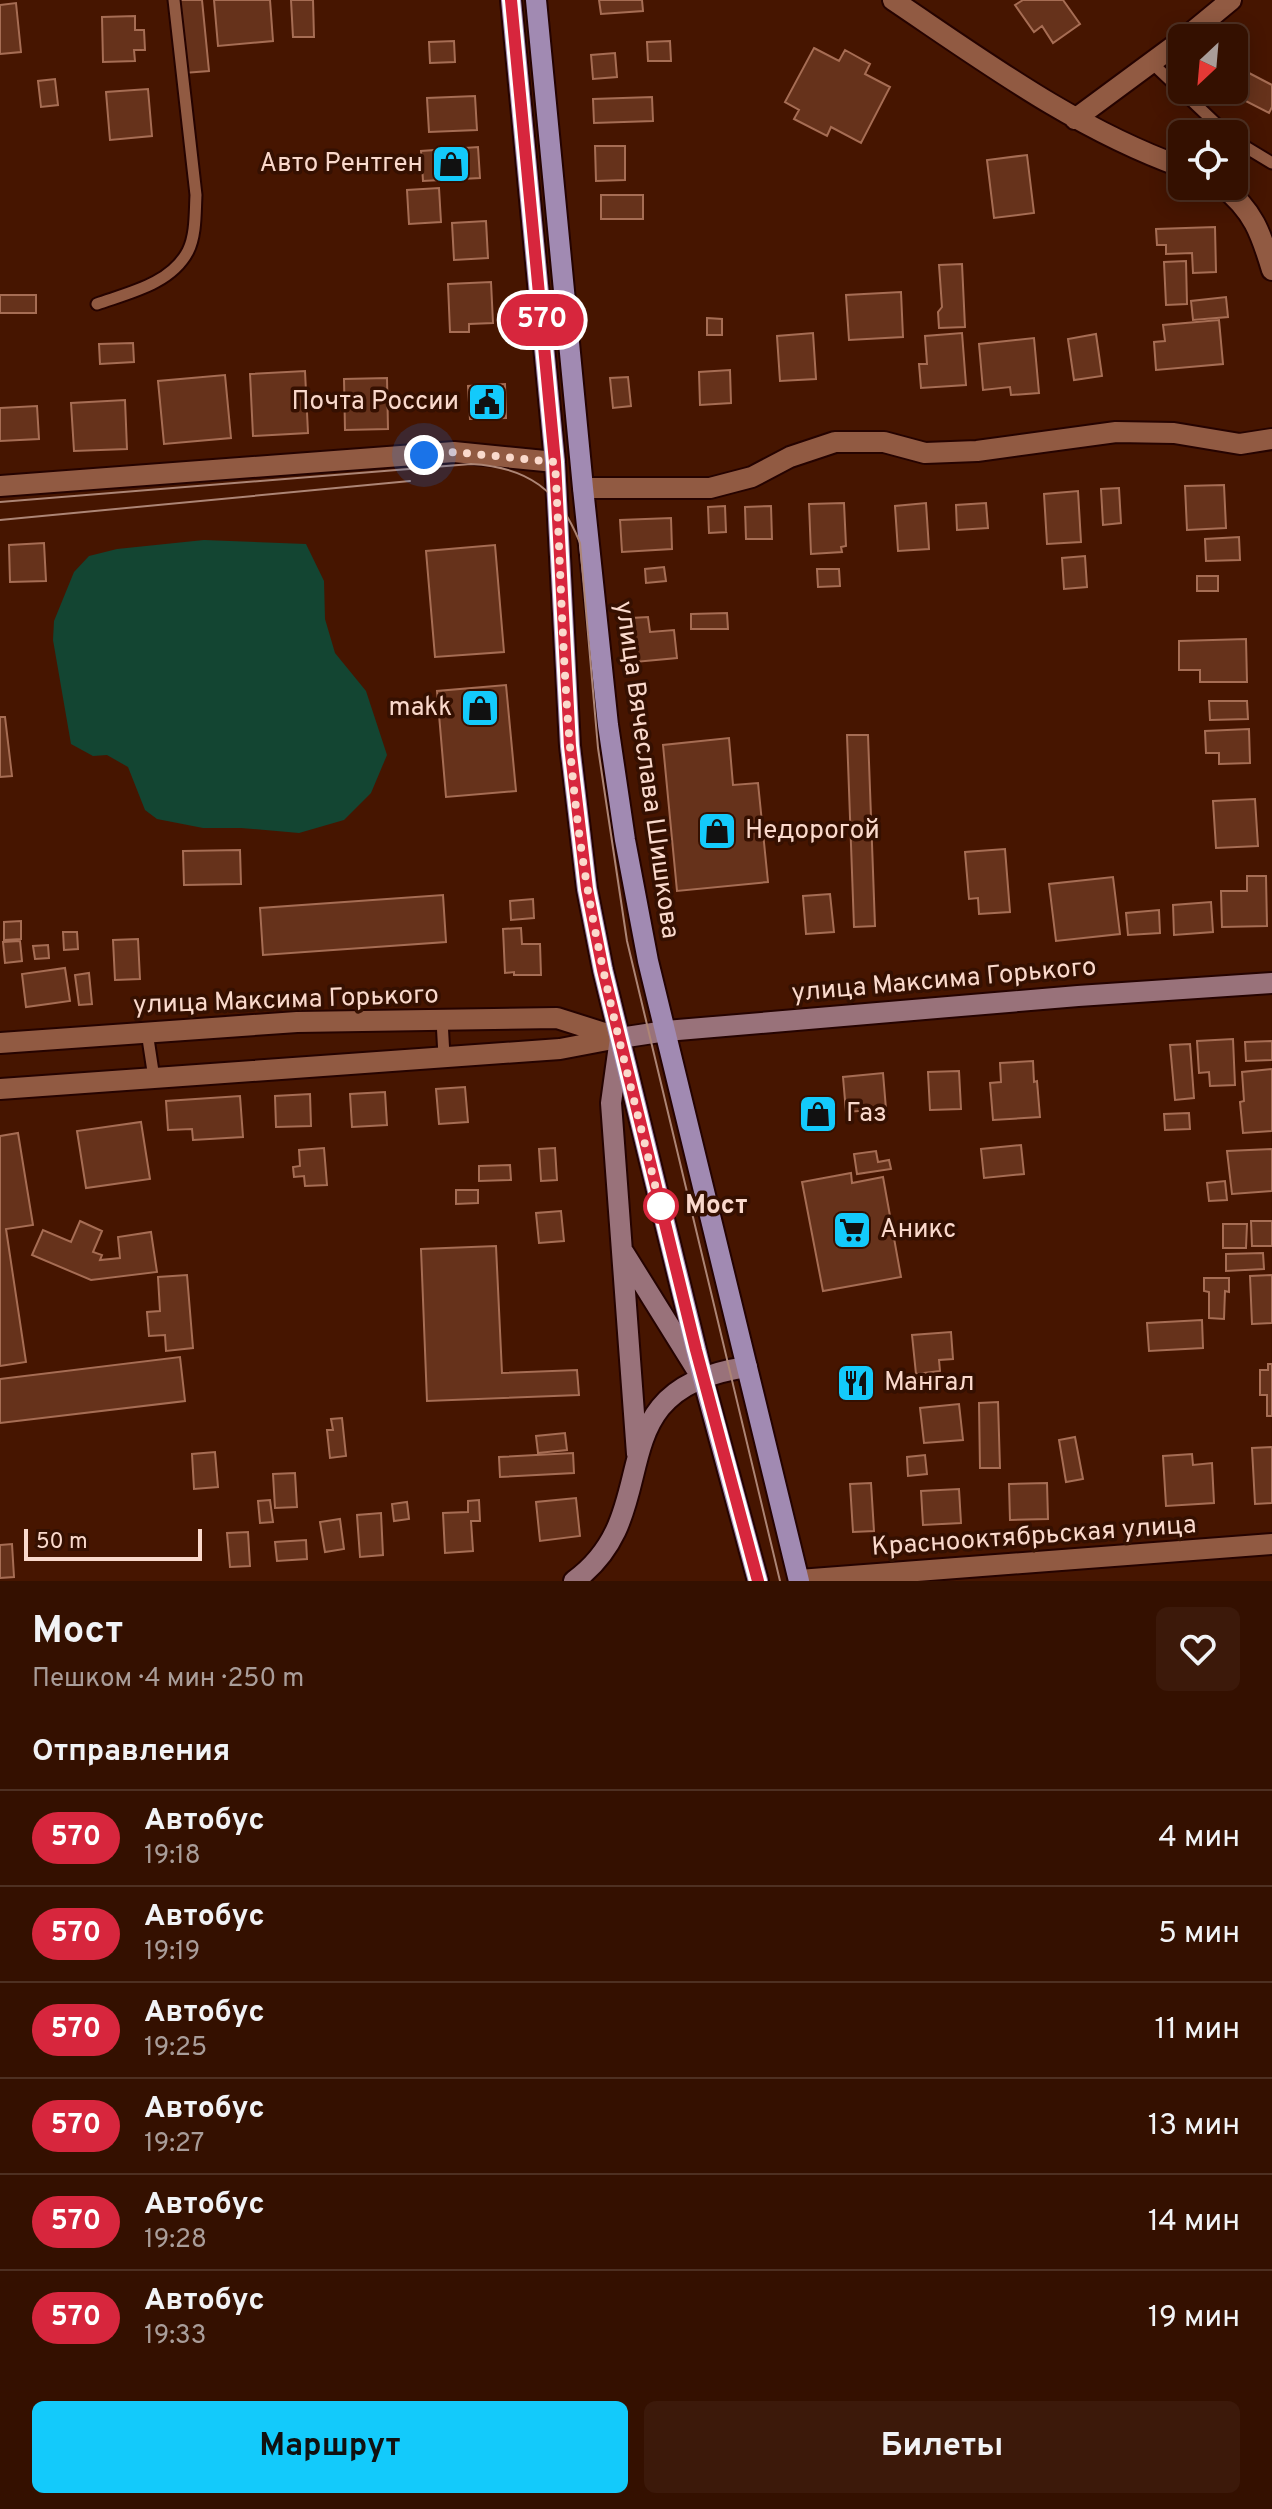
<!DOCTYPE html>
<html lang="ru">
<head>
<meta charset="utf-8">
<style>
  :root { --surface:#341000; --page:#3c190a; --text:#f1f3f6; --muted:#a99d99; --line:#4e3022; --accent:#13cafb }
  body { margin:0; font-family:Overpass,sans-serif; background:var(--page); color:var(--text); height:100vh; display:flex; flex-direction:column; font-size:30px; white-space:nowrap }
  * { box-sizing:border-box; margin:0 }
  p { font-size:26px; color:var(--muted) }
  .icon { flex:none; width:44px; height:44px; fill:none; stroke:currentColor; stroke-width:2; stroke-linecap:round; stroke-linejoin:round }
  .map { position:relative; height:1581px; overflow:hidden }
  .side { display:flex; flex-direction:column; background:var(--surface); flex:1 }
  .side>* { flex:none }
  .badge { padding:0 16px; border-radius:26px; font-size:28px; line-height:52px }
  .needle { width:52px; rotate:206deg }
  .tools { position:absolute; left:1168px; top:24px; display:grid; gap:16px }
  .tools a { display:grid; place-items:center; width:80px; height:80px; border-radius:12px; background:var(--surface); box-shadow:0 4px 20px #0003,0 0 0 2px var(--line); font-size:40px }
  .scale { position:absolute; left:24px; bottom:20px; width:178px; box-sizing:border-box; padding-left:8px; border:4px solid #fad9cc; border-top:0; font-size:22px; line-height:28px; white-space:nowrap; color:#fad9cc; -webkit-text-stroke:6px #351001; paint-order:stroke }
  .you { position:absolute; width:40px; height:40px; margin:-20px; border:6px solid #fff; border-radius:50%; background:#1a73e8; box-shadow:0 0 0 12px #1a73e833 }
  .map>.badge { position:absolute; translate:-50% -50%; box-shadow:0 0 0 4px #fff }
  h2 { padding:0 32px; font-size:30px; line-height:72px }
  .round { display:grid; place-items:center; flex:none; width:84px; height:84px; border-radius:12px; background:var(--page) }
  .headline { display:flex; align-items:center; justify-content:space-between; height:136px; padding:0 32px }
  h1 { font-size:38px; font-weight:700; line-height:60px }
  .cta { display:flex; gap:16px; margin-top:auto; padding:16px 32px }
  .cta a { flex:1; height:92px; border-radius:12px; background:var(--accent); color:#111; font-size:32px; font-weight:700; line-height:92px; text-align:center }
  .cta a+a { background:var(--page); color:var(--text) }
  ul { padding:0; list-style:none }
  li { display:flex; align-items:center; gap:24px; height:96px; padding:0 32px; border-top:2px solid var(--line) }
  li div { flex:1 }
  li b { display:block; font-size:30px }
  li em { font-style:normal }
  li .badge { min-width:88px; font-weight:700; text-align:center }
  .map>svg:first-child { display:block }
  .green { fill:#134532 }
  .building { fill:#66321b; stroke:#a66d54; stroke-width:2 }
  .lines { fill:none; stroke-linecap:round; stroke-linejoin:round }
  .service-casing { stroke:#250300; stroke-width:15 }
  .minor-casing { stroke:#250300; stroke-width:24 }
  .tertiary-casing { stroke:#250300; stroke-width:24 }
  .secondary-casing { stroke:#250300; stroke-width:24 }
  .primary-casing { stroke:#250300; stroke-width:24 }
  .service { stroke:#915a42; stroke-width:11 }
  .minor { stroke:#915a42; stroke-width:20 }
  .tertiary { stroke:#915a42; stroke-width:20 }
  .secondary { stroke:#99727a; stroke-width:20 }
  .primary { stroke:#a18ab2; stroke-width:20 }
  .tram { stroke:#ad8575; stroke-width:2 }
  .line-casing { stroke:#fff; stroke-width:18 }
  .line { stroke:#d7263d; stroke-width:12 }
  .walk { stroke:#fad9cc; stroke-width:8; stroke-dasharray:0 14.4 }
  .stop-dot { fill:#fff; stroke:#d7263d; stroke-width:4 }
  .labels { text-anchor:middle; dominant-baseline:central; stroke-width:7; stroke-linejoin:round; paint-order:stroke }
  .poi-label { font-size:26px; fill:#fad9cc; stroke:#351001; text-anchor:start }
  .street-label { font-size:26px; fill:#fad9cc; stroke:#351001 }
  .stop-label { font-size:26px; font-weight:bold; fill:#fad9cc; stroke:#351001; text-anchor:start }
</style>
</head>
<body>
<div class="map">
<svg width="1272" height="1581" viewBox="0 0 1272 1581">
  <rect width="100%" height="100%" fill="#461500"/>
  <path class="green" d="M 204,540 L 306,544 L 324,581 L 325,619 L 335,653 L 366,691 L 387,755 L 371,793 L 344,820 L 299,833 L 241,828 L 203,828 L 157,819 L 145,810 L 128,767 L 107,755 L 93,756 L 71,744 L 53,640 L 54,621 L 74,572 L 89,556 L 117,549 Z"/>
  <path class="building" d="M 177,0 L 202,0 L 209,71 L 184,73 Z
    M 214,0 L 270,0 L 273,41 L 218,46 Z
    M 291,0 L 313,0 L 314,37 L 293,37 Z
    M 599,0 L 642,0 L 643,11 L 601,14 Z
    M 1023,0 L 1063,0 L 1080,24 L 1053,43 L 1042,26 L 1034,32 L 1015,5 Z
    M 16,3 L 21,52 L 0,54 L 0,5 Z
    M 135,16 L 135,30 L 144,30 L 145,50 L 134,50 L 135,61 L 103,62 L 102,17 Z
    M 454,41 L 455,62 L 430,63 L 429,42 Z
    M 670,41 L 671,61 L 648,61 L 647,42 Z
    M 814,48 L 839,61 L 845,50 L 870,64 L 865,74 L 890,87 L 861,143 L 831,127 L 827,136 L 794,119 L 799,110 L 785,102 Z
    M 615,53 L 617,77 L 593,79 L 591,55 Z
    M 1249,73 L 1272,85 L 1272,107 L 1269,113 L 1236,96 Z
    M 55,79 L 58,105 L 41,107 L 38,81 Z
    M 148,89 L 152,136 L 110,140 L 106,92 Z
    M 475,96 L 477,130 L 429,132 L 427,98 Z
    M 652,97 L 653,121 L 594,123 L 593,99 Z
    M 595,146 L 625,146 L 625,180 L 596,181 Z
    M 478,147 L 480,178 L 423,181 L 421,151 Z
    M 1027,155 L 1034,213 L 994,218 L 987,160 Z
    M 439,188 L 441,222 L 409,224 L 407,190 Z
    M 601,195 L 643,195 L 643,219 L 601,219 Z
    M 486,221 L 488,258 L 454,260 L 452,223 Z
    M 1215,227 L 1216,272 L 1193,273 L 1192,253 L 1166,254 L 1166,245 L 1157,245 L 1156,229 Z
    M 1186,261 L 1187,304 L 1166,305 L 1164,262 Z
    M 962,264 L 965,327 L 939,328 L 938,312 L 942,307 L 939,265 Z
    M 491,282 L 493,323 L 469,324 L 469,332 L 450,332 L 448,284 Z
    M 901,292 L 903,337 L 849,340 L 846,295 Z
    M 0,295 L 36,295 L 36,313 L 0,313 Z
    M 1226,297 L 1228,317 L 1193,320 L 1191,301 Z
    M 707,318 L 722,319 L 722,335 L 707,335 Z
    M 1219,320 L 1223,364 L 1156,370 L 1154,342 L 1165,341 L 1163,325 Z
    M 813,333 L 816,379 L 780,381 L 777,336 Z
    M 962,333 L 966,385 L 921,388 L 919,364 L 927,364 L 925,336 Z
    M 1096,334 L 1102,376 L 1074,380 L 1068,339 Z
    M 1034,338 L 1039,393 L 1011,395 L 1010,387 L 983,390 L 979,344 Z
    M 133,343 L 134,362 L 100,364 L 99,344 Z
    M 730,370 L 731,403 L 700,405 L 699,372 Z
    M 305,371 L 308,433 L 253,436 L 250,374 Z
    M 225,375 L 231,438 L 164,444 L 158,381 Z
    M 628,377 L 631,406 L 613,408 L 610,378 Z
    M 387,378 L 388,429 L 345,430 L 344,379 Z
    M 505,384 L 506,418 L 470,419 L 468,386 Z
    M 125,400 L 127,449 L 74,451 L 71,403 Z
    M 37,406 L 39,439 L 0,441 L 0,408 Z
    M 1224,485 L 1226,528 L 1187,530 L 1185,486 Z
    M 1119,488 L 1121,523 L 1103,525 L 1101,489 Z
    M 1078,491 L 1081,542 L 1047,544 L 1044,494 Z
    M 844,503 L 846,546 L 841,547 L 842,552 L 811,554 L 809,504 Z
    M 926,503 L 929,549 L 898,551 L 895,506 Z
    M 986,503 L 988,528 L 957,530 L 956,505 Z
    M 725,506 L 726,532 L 709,533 L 708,507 Z
    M 771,506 L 772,539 L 746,539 L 745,507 Z
    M 671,518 L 672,549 L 622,552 L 620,520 Z
    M 1239,537 L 1240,560 L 1206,561 L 1205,539 Z
    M 44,543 L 46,581 L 10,582 L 9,545 Z
    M 495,545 L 504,652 L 435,657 L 426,551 Z
    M 1085,556 L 1087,587 L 1064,589 L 1062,558 Z
    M 664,567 L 666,581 L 646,583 L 645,569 Z
    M 817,569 L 839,569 L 840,586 L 818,587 Z
    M 1197,576 L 1218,576 L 1218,591 L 1197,591 Z
    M 727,613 L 728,629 L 691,629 L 691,614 Z
    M 648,617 L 650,632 L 674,630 L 677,658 L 635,662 L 631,618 Z
    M 1246,639 L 1247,682 L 1200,682 L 1200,670 L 1179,670 L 1179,641 Z
    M 506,685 L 516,791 L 446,797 L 437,691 Z
    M 1209,701 L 1247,701 L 1248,719 L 1210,720 Z
    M 0,717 L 5,717 L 12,776 L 0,777 Z
    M 1249,729 L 1250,763 L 1219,764 L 1219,753 L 1206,753 L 1205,731 Z
    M 847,735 L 868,735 L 875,926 L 854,927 Z
    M 729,738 L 733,785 L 758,783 L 768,882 L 677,891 L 663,745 Z
    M 1255,799 L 1258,846 L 1216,848 L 1213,801 Z
    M 1005,849 L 1010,912 L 979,914 L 978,898 L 969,899 L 965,852 Z
    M 240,850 L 241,884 L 184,885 L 183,851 Z
    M 1247,876 L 1266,876 L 1267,926 L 1222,927 L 1221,891 L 1247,891 Z
    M 1113,877 L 1120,934 L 1056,941 L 1049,884 Z
    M 830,894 L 834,932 L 806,934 L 803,896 Z
    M 443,895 L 446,942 L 263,955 L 260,908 Z
    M 533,899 L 534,918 L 511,920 L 510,901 Z
    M 1211,902 L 1213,932 L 1174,935 L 1173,905 Z
    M 1159,910 L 1160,933 L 1128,935 L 1126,913 Z
    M 21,921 L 21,939 L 4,940 L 4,922 Z
    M 521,928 L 522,944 L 540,944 L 541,975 L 514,975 L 514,972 L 505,973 L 503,929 Z
    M 63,932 L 77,932 L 78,949 L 64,950 Z
    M 138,939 L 140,979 L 115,980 L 113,940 Z
    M 20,941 L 22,961 L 5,963 L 3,942 Z
    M 48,945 L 49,958 L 35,959 L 33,946 Z
    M 65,968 L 70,1001 L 26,1007 L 22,974 Z
    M 89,973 L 92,1004 L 79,1005 L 75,975 Z
    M 1233,1039 L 1235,1085 L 1210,1086 L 1209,1072 L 1199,1073 L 1197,1041 Z
    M 1272,1041 L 1272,1060 L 1246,1061 L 1245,1042 Z
    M 1190,1044 L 1194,1098 L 1175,1100 L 1170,1045 Z
    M 1033,1061 L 1034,1082 L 1037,1081 L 1040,1117 L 993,1120 L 990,1083 L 1001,1082 L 1000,1063 Z
    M 1272,1069 L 1272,1131 L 1243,1133 L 1240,1102 L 1244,1101 L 1242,1072 Z
    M 959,1071 L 961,1109 L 930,1110 L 928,1072 Z
    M 883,1073 L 886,1109 L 846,1112 L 843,1077 Z
    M 465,1087 L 468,1122 L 439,1124 L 436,1089 Z
    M 385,1092 L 387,1125 L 352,1127 L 350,1094 Z
    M 310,1094 L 311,1126 L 276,1127 L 275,1096 Z
    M 240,1096 L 243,1137 L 193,1140 L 192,1129 L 168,1130 L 166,1101 Z
    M 1189,1113 L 1190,1129 L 1165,1130 L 1164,1114 Z
    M 141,1122 L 150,1179 L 86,1188 L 77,1131 Z
    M 18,1133 L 33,1225 L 6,1229 L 26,1362 L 0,1366 L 0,1136 Z
    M 1021,1145 L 1024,1174 L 984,1178 L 981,1149 Z
    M 324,1148 L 327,1185 L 305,1186 L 304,1176 L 294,1177 L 293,1167 L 300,1166 L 299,1150 Z
    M 555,1148 L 557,1180 L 541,1181 L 539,1149 Z
    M 1272,1149 L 1272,1191 L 1232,1194 L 1227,1151 Z
    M 876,1151 L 878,1162 L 889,1160 L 891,1169 L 857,1174 L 854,1154 Z
    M 510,1165 L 511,1180 L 479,1181 L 479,1166 Z
    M 851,1173 L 852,1183 L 883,1177 L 901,1277 L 823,1291 L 802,1182 Z
    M 1225,1181 L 1227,1200 L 1209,1201 L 1207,1183 Z
    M 456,1190 L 478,1190 L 478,1203 L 456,1204 Z
    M 561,1211 L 564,1241 L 539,1243 L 536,1213 Z
    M 80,1221 L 102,1231 L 93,1252 L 102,1255 L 100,1260 L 120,1258 L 118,1237 L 151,1232 L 157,1272 L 91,1280 L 32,1255 L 43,1230 L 71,1242 Z
    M 1251,1221 L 1272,1221 L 1272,1246 L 1252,1246 Z
    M 1223,1224 L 1247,1224 L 1246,1248 L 1223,1248 Z
    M 496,1246 L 502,1373 L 577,1370 L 579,1395 L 427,1401 L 421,1249 Z
    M 1263,1253 L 1264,1269 L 1226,1271 L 1226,1254 Z
    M 187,1275 L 193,1348 L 166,1351 L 165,1335 L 149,1336 L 147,1312 L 160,1311 L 158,1277 Z
    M 1272,1275 L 1272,1323 L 1252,1324 L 1250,1276 Z
    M 1204,1278 L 1229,1278 L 1229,1292 L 1225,1291 L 1224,1319 L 1209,1318 L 1209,1292 L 1204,1291 Z
    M 1202,1320 L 1203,1348 L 1149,1351 L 1147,1323 Z
    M 951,1332 L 953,1359 L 939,1360 L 940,1371 L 916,1374 L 912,1335 Z
    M 180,1357 L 185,1401 L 0,1423 L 0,1379 Z
    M 1268,1364 L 1272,1364 L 1272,1416 L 1267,1416 L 1267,1395 L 1260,1395 L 1260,1370 L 1268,1370 Z
    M 867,1373 L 869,1390 L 851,1392 L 849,1375 Z
    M 998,1402 L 1000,1468 L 980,1468 L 979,1403 Z
    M 959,1404 L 963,1440 L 924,1443 L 920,1408 Z
    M 342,1418 L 346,1456 L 330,1458 L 327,1430 L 333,1430 L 331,1419 Z
    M 565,1433 L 567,1450 L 538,1453 L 536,1436 Z
    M 1075,1437 L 1083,1479 L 1066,1482 L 1059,1440 Z
    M 1272,1447 L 1272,1503 L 1255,1504 L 1252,1448 Z
    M 215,1452 L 218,1487 L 194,1489 L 192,1454 Z
    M 573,1453 L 574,1473 L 500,1477 L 499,1457 Z
    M 1192,1454 L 1193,1465 L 1212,1463 L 1214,1503 L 1166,1506 L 1163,1456 Z
    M 925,1455 L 927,1474 L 908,1476 L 907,1457 Z
    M 295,1473 L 297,1507 L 275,1508 L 273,1474 Z
    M 871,1483 L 874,1531 L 853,1532 L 850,1484 Z
    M 1047,1483 L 1048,1519 L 1010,1520 L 1009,1484 Z
    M 959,1489 L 961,1523 L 923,1525 L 921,1491 Z
    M 576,1498 L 580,1536 L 540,1541 L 536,1502 Z
    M 270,1500 L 273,1522 L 260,1523 L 258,1501 Z
    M 479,1500 L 480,1521 L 471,1521 L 473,1551 L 445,1553 L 443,1513 L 468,1512 L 468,1501 Z
    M 407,1502 L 409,1519 L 394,1521 L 392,1504 Z
    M 381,1513 L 383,1555 L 360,1557 L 357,1515 Z
    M 340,1519 L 344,1549 L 325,1552 L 320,1522 Z
    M 248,1532 L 250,1566 L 230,1567 L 227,1533 Z
    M 306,1540 L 307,1559 L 277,1561 L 275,1542 Z
    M 12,1544 L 14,1577 L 0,1578 L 0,1545 Z"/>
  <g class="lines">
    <defs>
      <path id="service" d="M 1153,64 L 1227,134
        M 1234,140 L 1272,163
        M 97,304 C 128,293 171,284 188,251 C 196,235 195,213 196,195 L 174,0
        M 442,1020 L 444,1056
        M 147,1032 L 154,1078"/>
      <path id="minor" d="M 893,0 C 985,62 1076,129 1182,167
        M 1185,38 L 1231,0
        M 1075,119 L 1182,40
        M 1222,186 C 1253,210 1261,233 1272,270
        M 0,486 L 454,452 L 555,462
        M 583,488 L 710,488 L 752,477 L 790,457 L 835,442 L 884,442 L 925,453 L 977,451 L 1116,432 L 1174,433 L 1240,444 L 1272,439
        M 799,1580 L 1272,1544"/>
      <path id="tertiary" d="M 0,1043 L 297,1022 L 557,1018 L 620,1038
        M 0,1089 L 560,1049 L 618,1038"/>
      <path id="secondary" d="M 624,1253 L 700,1375
        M 637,1454 L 611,1103 L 620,1038 L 666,1031 L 1078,996 L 1272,983
        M 574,1581 C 671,1511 590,1389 747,1367"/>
      <path id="primary" d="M 511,0 L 555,462 L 570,746 L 587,889 L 603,970 L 703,1378 L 758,1581
        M 536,0 L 583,488 L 608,725 L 625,840 L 648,961 L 799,1581"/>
    </defs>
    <use href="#service" class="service-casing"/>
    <use href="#minor" class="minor-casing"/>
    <use href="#tertiary" class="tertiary-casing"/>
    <use href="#secondary" class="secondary-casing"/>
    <use href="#primary" class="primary-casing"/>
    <use href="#service" class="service"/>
    <use href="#minor" class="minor"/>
    <use href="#tertiary" class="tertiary"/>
    <use href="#secondary" class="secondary"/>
    <use href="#primary" class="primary"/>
    <path class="tram" d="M 0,502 L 471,464 C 528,467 559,490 580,543 L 598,748 L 627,941 L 780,1581
      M 0,520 L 410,481"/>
  </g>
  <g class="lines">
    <defs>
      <path id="line" d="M 511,0 L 555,462 L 570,746 L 587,889 L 603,970 L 696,1350 L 758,1581"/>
    </defs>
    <use href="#line" class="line-casing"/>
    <use href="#line" class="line"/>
    <path class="walk" d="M 424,455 L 454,452 L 555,462 C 563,605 563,749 588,891 C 606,998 636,1104 661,1210 L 661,1206"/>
  </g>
  <defs>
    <symbol id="shop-square" viewBox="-11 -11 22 22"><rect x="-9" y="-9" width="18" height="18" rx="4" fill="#13cafb" stroke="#351001"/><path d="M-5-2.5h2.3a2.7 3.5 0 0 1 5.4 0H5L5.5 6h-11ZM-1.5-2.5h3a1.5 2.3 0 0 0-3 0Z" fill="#111"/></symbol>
    <symbol id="civic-square" viewBox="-11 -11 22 22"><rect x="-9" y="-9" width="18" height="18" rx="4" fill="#13cafb" stroke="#351001"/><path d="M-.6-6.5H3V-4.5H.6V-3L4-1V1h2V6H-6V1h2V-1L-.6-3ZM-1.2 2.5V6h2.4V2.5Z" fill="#111"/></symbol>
    <symbol id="supermarket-square" viewBox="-11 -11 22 22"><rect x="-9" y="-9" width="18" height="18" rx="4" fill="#13cafb" stroke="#351001"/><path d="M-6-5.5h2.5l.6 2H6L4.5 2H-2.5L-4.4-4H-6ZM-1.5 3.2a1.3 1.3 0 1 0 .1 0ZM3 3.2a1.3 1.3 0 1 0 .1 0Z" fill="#111"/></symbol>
    <symbol id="restaurant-square" viewBox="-11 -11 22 22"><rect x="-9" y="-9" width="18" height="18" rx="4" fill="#13cafb" stroke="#351001"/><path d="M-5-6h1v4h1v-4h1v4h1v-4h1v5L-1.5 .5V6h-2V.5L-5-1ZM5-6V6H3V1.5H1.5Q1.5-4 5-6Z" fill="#111"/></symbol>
  </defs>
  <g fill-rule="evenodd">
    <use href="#shop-square" x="429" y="142" width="44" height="44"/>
    <use href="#civic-square" x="465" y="380" width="44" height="44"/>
    <use href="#shop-square" x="458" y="686" width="44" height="44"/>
    <use href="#shop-square" x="695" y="809" width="44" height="44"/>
    <use href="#shop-square" x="796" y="1092" width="44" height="44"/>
    <use href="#supermarket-square" x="830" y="1208" width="44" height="44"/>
    <use href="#restaurant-square" x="834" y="1361" width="44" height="44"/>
  </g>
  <circle class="stop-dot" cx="661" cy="1206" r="16"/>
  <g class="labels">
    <g class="poi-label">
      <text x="423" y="164" text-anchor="end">Авто Рентген</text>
      <text x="459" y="402" text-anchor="end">Почта России</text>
      <text x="452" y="708" text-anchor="end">makk</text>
      <text x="745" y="831">Недорогой</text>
      <text x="846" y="1114">Газ</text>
      <text x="880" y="1230">Аникс</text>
      <text x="884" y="1383">Мангал</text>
    </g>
    <g class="street-label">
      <text transform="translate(646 770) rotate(82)">улица Вячеслава Шишкова</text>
      <text transform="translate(944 981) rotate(-5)">улица Максима Горького</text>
      <text transform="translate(286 1001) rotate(-2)">улица Максима Горького</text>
      <text transform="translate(1034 1537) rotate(-4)">Краснооктябрьская улица</text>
    </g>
    <g class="stop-label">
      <text x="685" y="1206">Мост</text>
    </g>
  </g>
</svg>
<div class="tools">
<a><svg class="needle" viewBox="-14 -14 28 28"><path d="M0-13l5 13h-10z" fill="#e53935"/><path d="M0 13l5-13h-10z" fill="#a99d99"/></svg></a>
<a><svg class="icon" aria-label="locate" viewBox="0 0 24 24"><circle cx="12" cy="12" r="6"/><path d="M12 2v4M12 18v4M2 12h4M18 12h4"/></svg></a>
</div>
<div class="scale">50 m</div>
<div class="you" style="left:424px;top:455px"></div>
<b class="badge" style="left:542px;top:320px;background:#d7263d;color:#fff">570</b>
</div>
<section class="side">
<div class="headline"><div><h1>Мост</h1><p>Пешком · 4 мин · 250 m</p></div><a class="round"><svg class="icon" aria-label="heart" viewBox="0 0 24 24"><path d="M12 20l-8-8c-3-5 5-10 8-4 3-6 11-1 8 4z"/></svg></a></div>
<h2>Отправления</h2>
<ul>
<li><span class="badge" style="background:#d7263d;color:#fff">570</span><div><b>Автобус</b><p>19:18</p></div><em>4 мин</em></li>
<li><span class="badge" style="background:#d7263d;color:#fff">570</span><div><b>Автобус</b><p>19:19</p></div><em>5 мин</em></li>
<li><span class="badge" style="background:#d7263d;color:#fff">570</span><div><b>Автобус</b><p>19:25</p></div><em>11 мин</em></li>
<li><span class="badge" style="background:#d7263d;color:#fff">570</span><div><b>Автобус</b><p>19:27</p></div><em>13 мин</em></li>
<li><span class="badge" style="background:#d7263d;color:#fff">570</span><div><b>Автобус</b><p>19:28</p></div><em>14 мин</em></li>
<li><span class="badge" style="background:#d7263d;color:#fff">570</span><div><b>Автобус</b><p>19:33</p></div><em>19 мин</em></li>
</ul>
<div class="cta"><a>Маршрут</a><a>Билеты</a></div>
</section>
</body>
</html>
